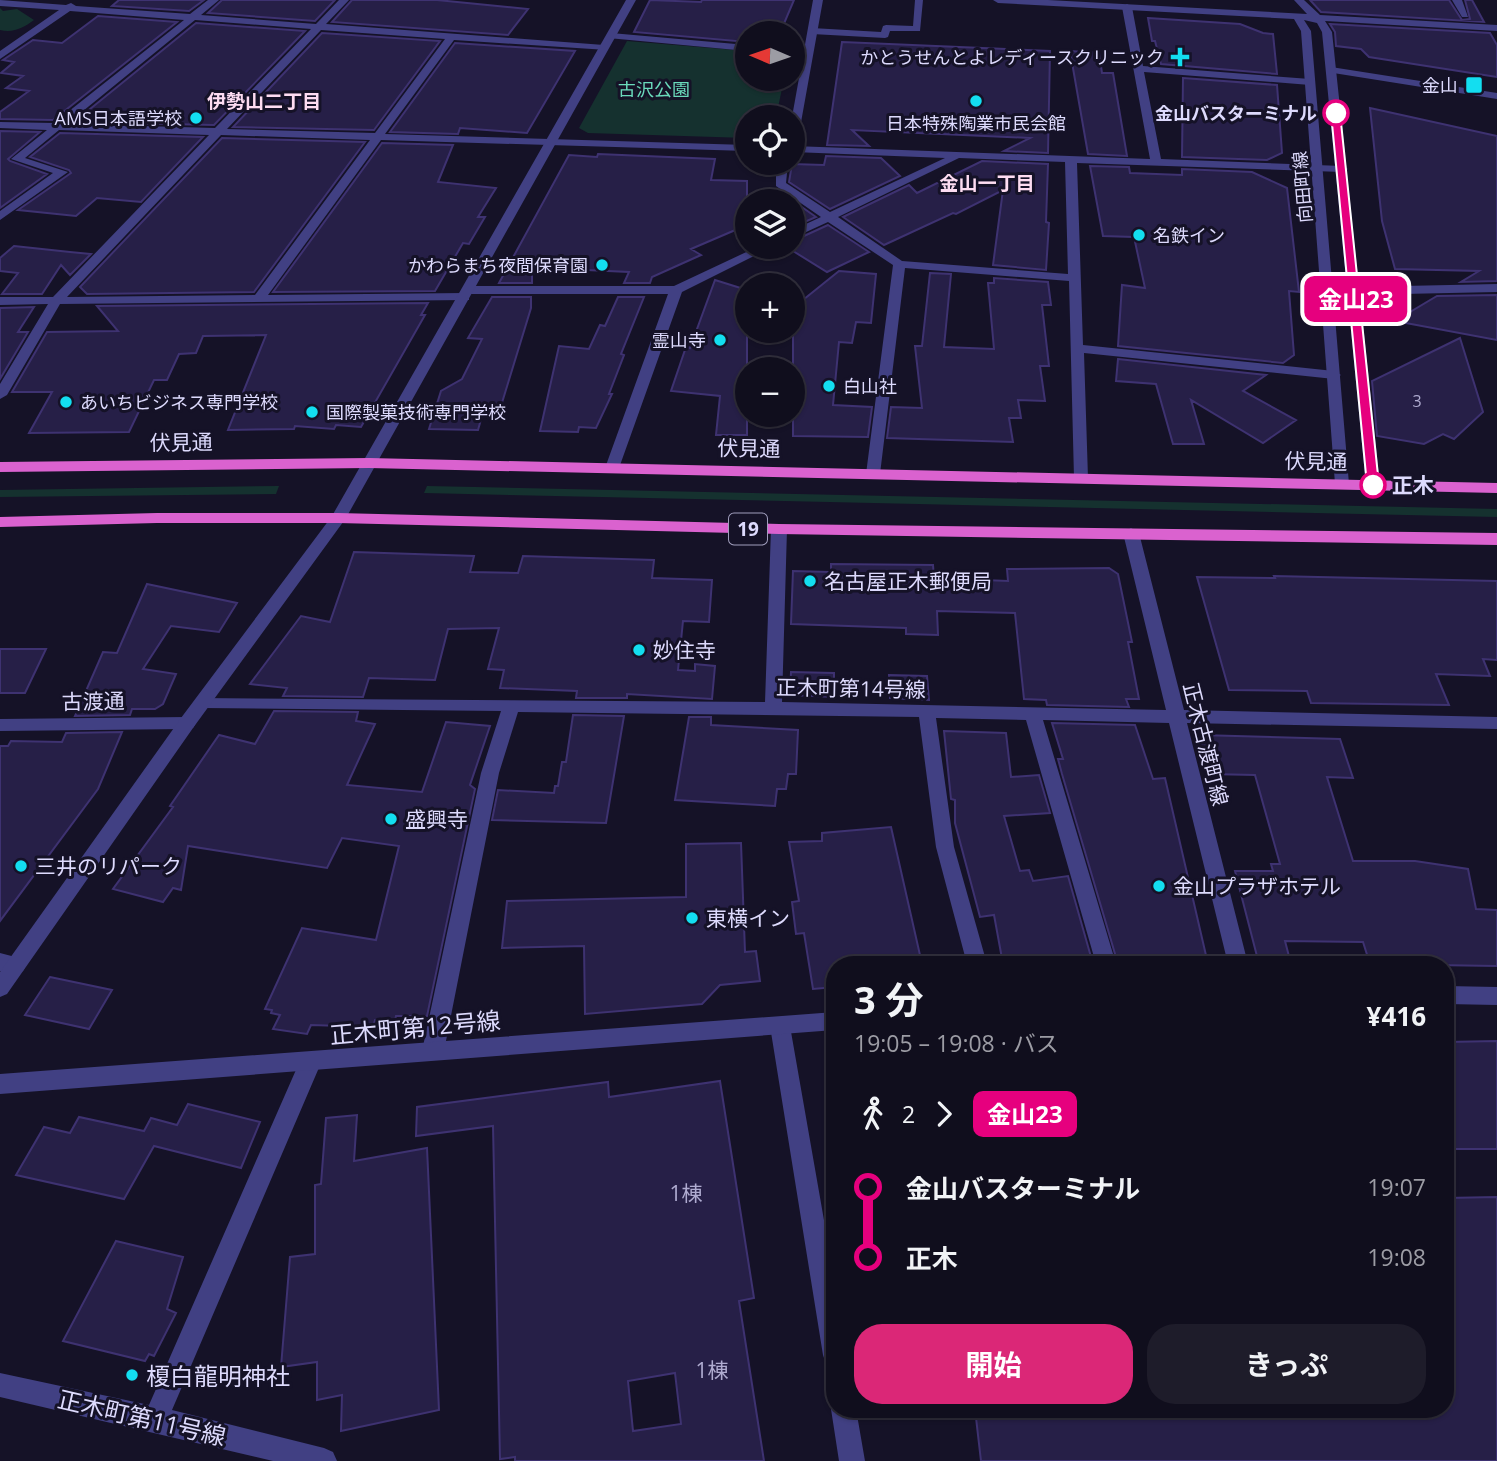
<!DOCTYPE html>
<html lang="ja">
<head>
<meta charset="utf-8">
<style>
  :root { --surface:#100e1d; --page:#1e1c2a; --text:#f1f3f6; --muted:#9c9ca4; --line:#302e3b; --accent:#db2777 }
  body { margin:0; font-family:"Open Sans","Noto Sans JP",sans-serif; background:var(--page); color:var(--text); height:100vh; display:flex; flex-direction:column; font-size:26px; white-space:nowrap }
  * { box-sizing:border-box; margin:0 }
  p { font-size:23px; color:var(--muted) }
  .icon { flex:none; width:38px; height:38px; fill:none; stroke:currentColor; stroke-width:2; stroke-linecap:round; stroke-linejoin:round }
  .map { position:relative; flex:1; overflow:hidden }
  .details { position:absolute; left:826px; top:956px; width:628px; height:462px; display:flex; flex-direction:column; background:var(--surface); border-radius:28px; box-shadow:0 2px 5px #0004,0 0 0 2px var(--line) }
  .details>* { flex:none }
  .badge { padding:0 14px; border-radius:10px; font-size:24px; line-height:46px }
  .needle { width:46px; rotate:272deg }
  .tools { position:absolute; left:735px; top:21px; display:grid; gap:14px }
  .tools a { display:grid; place-items:center; width:70px; height:70px; border-radius:50%; background:var(--surface); box-shadow:0 2px 5px #0004,0 0 0 2px var(--line); font-size:35px }
  .map>.badge { position:absolute; translate:-50% -50%; box-shadow:0 0 0 4px #fff }
  .legs { display:flex; align-items:center; gap:10px; height:77px; padding:0 28px; font-size:23px }
  .legs p { margin-inline-start:auto }
  .overview { display:flex; align-items:center; justify-content:space-between; height:119px; padding:0 28px }
  h1 { font-size:38px; font-weight:700; line-height:52px }
  .primary-button { display:flex; gap:14px; margin-top:auto; padding:14px 28px }
  .primary-button a { flex:1; height:80px; border-radius:28px; background:var(--accent); color:#fff; font-size:28px; font-weight:700; line-height:80px; text-align:center }
  .primary-button a+a { background:var(--page); color:var(--text) }
  ul { padding:0 28px; list-style:none }
  li { display:flex; align-items:center; gap:24px; height:70px; font-size:26px }
  li i { display:grid; place-items:center; width:10px; height:100%; margin:0 9px; background:currentColor }
  li i::after { content:''; width:18px; height:18px; margin:-9px; border:5px solid; border-radius:50%; background:var(--surface) }
  li p { margin-inline-start:auto }
  li:first-child i { background:linear-gradient(#0000 50%,currentColor 0) }
  li:last-child i { background:linear-gradient(currentColor 50%,#0000 0) }
  .map>svg:first-child { display:block }
  .green { fill:#15312f }
  .building { fill:#261f47; stroke:#3e3271; stroke-width:2; fill-rule:evenodd }
  .lines { fill:none; stroke-linecap:round; stroke-linejoin:round }
  .service { fill:#414083; fill-rule:evenodd }
  .minor { fill:#414083; fill-rule:evenodd }
  .tertiary { fill:#414083; fill-rule:evenodd }
  .trunk { fill:#da62cf; fill-rule:evenodd }
  .line-1 { fill:#e6007e; stroke:#fff; stroke-width:2 }
  .poi-dot { fill:#13def0; stroke:#151227; stroke-width:2.5 }
  .stop-1-dot { fill:#fff; stroke:#e6007e; stroke-width:3.5 }
  .labels { text-anchor:middle; dominant-baseline:central; stroke-width:6; stroke-linejoin:round; paint-order:stroke }
  .far-number-label { font-size:16px; fill:#afabd0 }
  .far-poi-label { font-size:18px; fill:#dddafd; stroke:#151227; text-anchor:end }
  .far-park-label { font-size:18px; fill:#6ad9bb; stroke:#151227 }
  .far-stop-label { font-size:18px; font-weight:bold; fill:#dddafd; stroke:#151227; text-anchor:end }
  .far-street-label { font-size:18px; fill:#dddafd; stroke:#151227 }
  .far-neighbourhood-label { font-size:19px; font-weight:bold; fill:#fddcf1; stroke:#151227 }
  .shield { fill:#151227; stroke:#a19ebd; stroke-width:2 }
  .shield-label { font-size:19px; font-weight:bold; fill:#dddafd }
  .street-label { font-size:21px; fill:#dddafd; stroke:#151227 }
  .stop-label { font-size:21px; font-weight:bold; fill:#dddafd; stroke:#151227; text-anchor:start }
  .poi-label { font-size:21px; fill:#dddafd; stroke:#151227; text-anchor:start }
  .near-number-label { font-size:21px; fill:#afabd0 }
  .near-street-label { font-size:24px; fill:#dddafd; stroke:#151227 }
  .near-poi-label { font-size:24px; fill:#dddafd; stroke:#151227; text-anchor:start }
</style>
</head>
<body>
<div class="map">
<svg width="1497" height="1461" viewBox="0 0 1497 1461">
  <rect width="100%" height="100%" fill="#151227"/>
  <path class="green" d="M 0,8 L 3,11 L 17,9 L 34,20 C 23,28 14,33 0,30 Z
    M 627,41 L 747,51 L 747,79 L 784,79 L 776,117 L 747,117 L 747,138 L 588,133 L 579,128 Z
    M 279,486 L 276,494 L 0,497 L 0,490 Z
    M 427,486 L 1497,509 L 1497,517 L 424,493 Z"/>
  <path class="building" d="M 119,0 L 204,0 L 189,11 L 112,6 Z
    M 222,0 L 335,0 L 315,21 L 208,13 Z
    M 352,0 L 437,0 L 528,9 L 508,35 L 332,22 Z
    M 650,0 L 701,2 L 702,0 L 794,0 L 780,33 L 747,33 L 747,42 L 634,32 Z
    M 1310,0 L 1449,0 L 1462,20 L 1470,19 L 1465,0 L 1472,0 L 1484,22 L 1321,12 Z
    M 98,16 L 177,22 L 53,120 L 0,119 L 0,112 L 29,91 L 6,88 L 23,76 L 1,73 L 14,62 L 3,60 L 33,40 L 62,43 Z
    M 1148,18 L 1240,24 L 1263,33 L 1273,34 L 1277,74 L 1161,64 L 1155,41 L 1152,41 Z
    M 196,23 L 305,31 L 214,125 L 74,122 Z
    M 1330,24 L 1490,33 L 1497,45 L 1497,77 L 1369,57 L 1361,49 L 1336,46 L 1335,32 Z
    M 322,33 L 440,41 L 374,130 L 233,127 Z
    M 842,42 L 1050,51 L 1048,153 L 1004,151 L 1030,138 L 852,130 L 869,146 L 827,145 Z
    M 455,43 L 575,51 L 527,133 L 460,128 L 458,134 L 390,132 Z
    M 1070,51 L 1099,53 L 1102,73 L 1113,73 L 1127,156 L 1088,154 Z
    M 1183,78 L 1277,85 L 1282,153 L 1267,160 L 1182,157 Z
    M 1370,108 L 1497,136 L 1497,281 L 1461,282 L 1479,271 L 1395,269 L 1382,221 Z
    M 0,131 L 40,132 L 8,159 L 10,161 L 47,174 L 0,208 Z
    M 60,133 L 203,137 L 141,202 L 97,198 L 76,216 L 18,210 L 71,173 L 69,170 L 30,157 Z
    M 222,138 L 365,142 L 254,292 L 87,294 L 80,287 Z
    M 382,143 L 453,145 L 438,182 L 496,188 L 478,217 L 485,217 L 469,244 L 463,243 L 435,291 L 273,292 Z
    M 598,154 L 715,159 L 711,180 L 747,181 L 747,225 L 691,249 L 701,255 L 652,277 L 650,283 L 624,283 L 629,272 L 543,268 L 541,274 L 532,273 L 532,283 L 499,283 L 569,155 L 597,157 Z
    M 826,156 L 881,158 L 900,176 L 830,209 L 789,182 L 792,164 L 824,165 Z
    M 982,161 L 1048,164 L 1046,222 L 1049,223 L 1046,270 L 993,265 L 1003,190 L 956,214 L 953,213 L 884,245 L 843,217 L 909,185 L 917,193 Z
    M 1090,166 L 1129,167 L 1130,173 L 1182,175 L 1182,169 L 1252,172 L 1287,188 L 1299,292 L 1289,291 L 1294,355 L 1283,363 L 1118,346 L 1122,285 L 1145,288 L 1134,237 L 1103,236 Z
    M 786,196 L 816,217 L 793,227 L 793,201 L 785,201 Z
    M 828,225 L 869,252 L 827,272 L 793,251 L 793,241 Z
    M 14,246 L 70,252 L 91,254 L 70,275 L 61,265 L 42,294 L 2,294 L 18,273 L 0,271 L 0,258 Z
    M 839,271 L 876,274 L 871,323 L 856,322 L 852,343 L 839,342 L 833,405 L 872,407 L 868,437 L 793,436 L 793,308 Z
    M 930,273 L 951,274 L 944,347 L 994,349 L 988,283 L 994,283 L 994,278 L 1048,282 L 1051,305 L 1042,305 L 1049,366 L 1040,366 L 1045,401 L 1018,400 L 1021,418 L 1009,418 L 1013,442 L 887,438 L 891,407 L 922,408 L 915,346 L 922,346 Z
    M 715,280 L 747,290 L 747,435 L 716,435 L 720,396 L 671,391 L 686,347 L 690,348 Z
    M 1497,295 L 1497,340 L 1395,321 L 1437,296 Z
    M 492,297 L 531,297 L 531,308 L 501,406 L 485,405 L 478,430 L 429,429 L 441,391 L 462,379 L 482,339 L 468,338 Z
    M 618,297 L 644,297 L 621,354 L 624,355 L 609,394 L 612,394 L 596,428 L 579,427 L 578,432 L 540,431 L 559,346 L 589,349 L 600,325 L 605,326 Z
    M 428,303 L 421,315 L 425,315 L 361,427 L 336,425 L 334,429 L 295,426 L 294,429 L 228,430 L 266,335 L 203,336 L 196,353 L 179,354 L 167,380 L 154,380 L 129,432 L 29,433 L 52,392 L 12,392 L 47,332 L 118,331 L 97,306 Z
    M 34,307 L 18,332 L 28,332 L 0,379 L 0,308 Z
    M 1460,338 L 1483,412 L 1454,439 L 1443,434 L 1424,444 L 1377,436 L 1372,381 Z
    M 1118,359 L 1266,375 L 1243,391 L 1296,420 L 1263,443 L 1191,400 L 1204,444 L 1173,444 L 1156,384 L 1116,381 Z
    M 354,552 L 474,556 L 470,572 L 518,573 L 523,556 L 654,560 L 652,578 L 712,580 L 709,622 L 683,621 L 678,670 L 695,671 L 695,664 L 715,666 L 712,699 L 627,694 L 627,698 L 576,698 L 577,691 L 500,688 L 504,670 L 488,669 L 499,628 L 448,629 L 435,680 L 369,678 L 363,697 L 283,696 L 287,688 L 250,684 L 301,616 L 330,622 Z
    M 831,564 L 933,565 L 934,578 L 1008,581 L 1007,569 L 1109,568 L 1118,574 L 1132,642 L 1128,642 L 1139,699 L 1126,699 L 1129,707 L 1047,705 L 1046,700 L 1024,699 L 1015,613 L 937,611 L 938,635 L 906,634 L 906,628 L 791,624 L 793,571 L 831,572 Z
    M 1274,576 L 1497,581 L 1497,660 L 1483,659 L 1490,676 L 1436,674 L 1449,705 L 1311,703 L 1307,691 L 1229,690 L 1197,577 L 1275,578 Z
    M 147,584 L 237,603 L 219,632 L 171,626 L 143,669 L 176,674 L 163,704 L 155,709 L 132,709 L 130,715 L 75,716 L 103,652 L 117,653 Z
    M 0,649 L 46,649 L 25,693 L 0,693 Z
    M 791,672 L 834,673 L 834,697 L 790,695 Z
    M 889,675 L 927,676 L 929,700 L 890,698 Z
    M 274,711 L 358,712 L 356,721 L 375,724 L 347,785 L 422,792 L 446,722 L 490,726 L 470,785 L 475,789 L 427,1016 L 396,1016 L 395,1021 L 375,1020 L 373,1027 L 311,1025 L 307,1034 L 273,1029 L 280,1015 L 271,1013 L 272,1010 L 265,1009 L 302,928 L 376,940 L 399,846 L 342,838 L 327,868 L 188,846 L 181,890 L 173,888 L 163,902 L 113,889 L 173,807 L 170,806 L 219,735 L 255,744 Z
    M 573,715 L 624,716 L 606,823 L 492,820 L 498,790 L 554,793 L 555,786 L 558,786 L 562,762 L 566,762 Z
    M 689,717 L 711,717 L 711,725 L 798,730 L 796,774 L 788,774 L 786,789 L 777,789 L 775,806 L 675,800 Z
    M 1052,723 L 1135,725 L 1153,779 L 1165,778 L 1208,964 L 1118,964 L 1062,774 L 1058,759 L 1063,759 Z
    M 944,731 L 1006,733 L 1011,777 L 1039,775 L 1050,813 L 1004,816 L 1020,871 L 1029,870 L 1033,881 L 1068,876 L 1093,964 L 1003,964 L 994,915 L 980,917 L 955,823 L 955,800 L 951,799 Z
    M 122,732 L 98,789 L 0,921 L 0,746 L 8,746 L 11,741 L 62,742 L 66,733 Z
    M 1199,735 L 1340,739 L 1353,778 L 1327,777 L 1353,861 L 1415,861 L 1468,869 L 1476,909 L 1497,910 L 1497,966 L 1370,964 L 1363,942 L 1285,941 L 1291,964 L 1259,964 L 1235,871 L 1273,871 L 1271,864 L 1280,864 L 1255,775 L 1209,774 Z
    M 891,827 L 922,964 L 835,964 L 835,987 L 813,989 L 804,933 L 796,934 L 792,902 L 799,901 L 789,842 L 822,841 L 822,833 Z
    M 741,843 L 745,952 L 756,951 L 760,981 L 720,985 L 702,1004 L 585,1014 L 584,946 L 502,948 L 507,901 L 686,897 L 686,844 Z
    M 50,977 L 112,990 L 89,1029 L 25,1015 Z
    M 1497,1041 L 1497,1149 L 1446,1149 L 1446,1042 Z
    M 720,1081 L 754,1298 L 739,1301 L 764,1461 L 515,1461 L 515,1457 L 500,1459 L 493,1126 L 416,1136 L 417,1107 L 608,1082 L 609,1097 ZM 675,1373 L 681,1424 L 633,1431 L 628,1381 Z
    M 188,1104 L 260,1122 L 241,1168 L 154,1146 L 124,1199 L 16,1175 L 44,1127 L 70,1133 L 79,1117 L 144,1131 L 151,1118 L 177,1125 Z
    M 357,1115 L 354,1161 L 427,1148 L 439,1410 L 341,1431 L 342,1395 L 317,1400 L 317,1362 L 281,1367 L 290,1257 L 315,1254 L 315,1185 L 321,1184 L 326,1118 Z
    M 1497,1197 L 1497,1461 L 981,1461 L 975,1409 L 1446,1409 L 1446,1198 Z
    M 116,1241 L 183,1257 L 167,1309 L 176,1313 L 154,1356 L 149,1354 L 145,1361 L 63,1341 Z"/>
  <g class="lines">
    <path class="service" d="M 915,0 L 923,0 L 920,31 L 890,31 L 888,37 L 885,38 L 812,34 L 808,31 L 812,28 L 881,32 L 883,26 L 886,25 L 913,26 Z"/>
    <path class="minor" d="M 0,0 L 66,5 L 71,3 L 76,6 L 190,14 L 208,0 L 219,0 L 201,15 L 316,24 L 339,0 L 349,0 L 326,24 L 604,45 L 607,46 L 607,50 L 454,40 L 385,134 L 747,145 L 747,151 L 381,140 L 268,295 L 465,293 L 469,294 L 469,300 L 60,304 L 7,395 L 0,399 L 0,384 L 48,304 L 0,305 L 0,297 L 53,297 L 209,135 L 59,130 L 25,158 L 68,172 L 0,220 L 0,211 L 53,173 L 11,159 L 47,130 L 0,128 L 0,122 L 54,123 L 184,20 L 70,11 L 0,59 L 0,51 L 59,10 L 0,6 ZM 195,20 L 311,29 L 215,128 L 67,124 ZM 321,30 L 445,39 L 375,133 L 227,129 ZM 221,135 L 370,140 L 255,295 L 67,297 Z
      M 813,0 L 823,0 L 798,139 L 793,142 L 792,117 Z
      M 1452,0 L 1462,0 L 1468,17 L 1462,17 Z
      M 1127,4 L 1132,7 L 1143,66 L 1310,79 L 1315,82 L 1310,85 L 1144,72 L 1161,159 L 1342,166 L 1348,169 L 1342,172 L 1077,163 L 1083,345 L 1334,371 L 1341,375 L 1334,379 L 1084,353 L 1088,478 L 1081,483 L 1074,478 L 1069,281 L 905,268 L 880,474 L 878,477 L 868,477 L 866,474 L 893,265 L 828,222 L 793,238 L 793,230 L 821,217 L 776,186 L 776,163 L 788,163 L 786,183 L 830,212 L 945,158 L 793,152 L 793,146 L 1150,159 L 1122,7 ZM 959,158 L 1065,162 L 1068,274 L 902,261 L 838,217 Z
      M 611,33 L 747,45 L 747,51 L 608,38 L 606,36 Z
      M 1331,67 L 1497,93 L 1497,99 L 1327,72 L 1327,68 Z
      M 757,247 L 772,247 L 682,292 L 619,468 L 612,473 L 605,468 L 668,294 L 469,294 L 463,290 L 469,286 L 674,286 Z
      M 1497,284 L 1497,292 L 1355,295 L 1349,291 L 1355,287 Z
      M 779,524 L 787,529 L 782,702 L 1166,710 L 1123,533 L 1131,528 L 1139,533 L 1184,710 L 1497,717 L 1497,729 L 1187,723 L 1248,964 L 1228,964 L 1169,723 L 1043,720 L 1116,964 L 1096,964 L 1026,720 L 936,718 L 954,847 L 987,964 L 967,964 L 936,847 L 919,717 L 518,712 L 499,773 L 444,1051 L 440,1058 L 433,1060 L 426,1058 L 422,1051 L 481,773 L 501,711 L 203,708 L 197,706 L 194,702 L 197,698 L 765,702 L 771,529 Z
      M 187,717 L 193,718 L 196,723 L 193,728 L 187,729 L 0,731 L 0,719 Z
      M 0,953 L 23,959 L 26,965 L 23,971 L 16,974 L 0,971 Z
      M 780,1017 L 787,1020 L 790,1026 L 835,1283 L 835,1367 L 826,1364 L 823,1355 L 770,1026 L 773,1020 Z
      M 310,1053 L 318,1056 L 321,1063 L 172,1410 L 324,1448 L 333,1452 L 337,1461 L 273,1461 L 0,1397 L 0,1373 L 149,1405 L 299,1063 L 302,1056 Z
      M 835,1401 L 835,1409 L 856,1409 L 865,1461 L 839,1461 L 831,1409 Z"/>
    <path class="tertiary" d="M 626,0 L 636,0 L 346,518 L 193,728 L 7,994 L 0,997 L 0,972 L 181,718 L 332,516 Z
      M 993,0 L 1048,0 L 1307,14 L 1294,0 L 1304,0 L 1320,15 L 1497,25 L 1497,31 L 1325,21 L 1332,32 L 1380,485 L 1378,488 L 1368,488 L 1366,485 L 1322,32 L 1317,23 L 1304,20 L 1311,31 L 1349,484 L 1342,489 L 1335,484 L 1301,31 L 1294,19 L 998,3 Z
      M 1446,986 L 1497,987 L 1497,1005 L 1446,1004 Z
      M 835,1012 L 835,1030 L 0,1094 L 0,1074 Z"/>
    <path class="trunk" d="M 369,458 L 1497,483 L 1497,493 L 369,468 L 0,472 L 0,462 Z
      M 157,513 L 338,513 L 779,524 L 1497,533 L 1497,545 L 779,534 L 338,523 L 157,523 L 0,527 L 0,517 Z"/>
  </g>
  <path class="line-1" d="M 1336,110 L 1340,113 L 1379,485 L 1373,488 L 1367,485 L 1331,113 Z"/>
  <g class="poi-dot">
    <path d="M1176.5 46.5h7v7h7v7h-7v7h-7v-7h-7v-7h7z"/>
    <rect x="1465" y="76" width="18" height="18" rx="3.5"/>
    <circle cx="976" cy="101" r="7"/>
    <circle cx="196" cy="118" r="7"/>
    <circle cx="1139" cy="235" r="7"/>
    <circle cx="602" cy="265" r="7"/>
    <circle cx="720" cy="340" r="7"/>
    <circle cx="829" cy="386" r="7"/>
    <circle cx="66" cy="402" r="7"/>
    <circle cx="312" cy="412" r="7"/>
    <circle cx="810" cy="581" r="7"/>
    <circle cx="639" cy="650" r="7"/>
    <circle cx="391" cy="819" r="7"/>
    <circle cx="21" cy="866" r="7"/>
    <circle cx="1159" cy="886" r="7"/>
    <circle cx="692" cy="918" r="7"/>
    <circle cx="132" cy="1375" r="7"/>
  </g>
  <g class="stop-1-dot">
    <circle cx="1336" cy="113" r="12"/>
    <circle cx="1373" cy="485" r="12"/>
  </g>
  <g class="labels">
    <g class="far-number-label">
      <text x="1417" y="401">3</text>
    </g>
    <g class="far-poi-label">
      <text x="1164" y="57">かとうせんとよレディースクリニック</text>
      <text x="1458" y="85">金山</text>
      <text x="182" y="118">AMS日本語学校</text>
      <text x="976" y="123" text-anchor="middle">日本特殊陶業市民会館</text>
      <text x="1153" y="235" text-anchor="start">名鉄イン</text>
      <text x="588" y="265">かわらまち夜間保育園</text>
      <text x="706" y="340">霊山寺</text>
      <text x="843" y="386" text-anchor="start">白山社</text>
      <text x="80" y="402" text-anchor="start">あいちビジネス専門学校</text>
      <text x="326" y="412" text-anchor="start">国際製菓技術専門学校</text>
    </g>
    <g class="far-park-label">
      <text x="654" y="89">古沢公園</text>
    </g>
    <g class="far-stop-label">
      <text x="1317" y="113">金山バスターミナル</text>
    </g>
    <g class="far-street-label">
      <text transform="translate(1302 187) rotate(-95)">向田町線</text>
    </g>
    <g class="far-neighbourhood-label">
      <text x="264" y="101">伊勢山二丁目</text>
      <text x="987" y="183">金山一丁目</text>
    </g>
    <rect class="shield" x="729" y="513.5" width="38" height="31" rx="5"/>
    <g class="shield-label">
      <text x="748" y="529">19</text>
    </g>
    <g class="street-label">
      <text transform="translate(181 442) rotate(-1)">伏見通</text>
      <text transform="translate(749 448) rotate(1)">伏見通</text>
      <text transform="translate(1316 461) rotate(1)">伏見通</text>
      <text transform="translate(851 688) rotate(1)">正木町第14号線</text>
      <text transform="translate(93 701) rotate(-1)">古渡通</text>
      <text transform="translate(1206 744) rotate(76)">正木古渡町線</text>
    </g>
    <g class="stop-label">
      <text x="1392" y="485">正木</text>
    </g>
    <g class="poi-label">
      <text x="824" y="581">名古屋正木郵便局</text>
      <text x="653" y="650">妙住寺</text>
      <text x="405" y="819">盛興寺</text>
      <text x="35" y="866">三井のリパーク</text>
      <text x="1173" y="886">金山プラザホテル</text>
      <text x="706" y="918">東横イン</text>
    </g>
    <g class="near-number-label">
      <text x="686" y="1193">1棟</text>
      <text x="712" y="1370">1棟</text>
    </g>
    <g class="near-street-label">
      <text transform="translate(415 1027) rotate(-5)">正木町第12号線</text>
      <text transform="translate(142 1417) rotate(13)">正木町第11号線</text>
    </g>
    <g class="near-poi-label">
      <text x="146" y="1375">榎白龍明神社</text>
    </g>
  </g>
</svg>
<div class="tools">
<a><svg class="needle" viewBox="-14 -14 28 28"><path d="M0-13l5 13h-10z" fill="#e53935"/><path d="M0 13l5-13h-10z" fill="#9c9ca4"/></svg></a>
<a><svg class="icon" aria-label="locate" viewBox="0 0 24 24"><circle cx="12" cy="12" r="6"/><path d="M12 2v4M12 18v4M2 12h4M18 12h4"/></svg></a>
<a><svg class="icon" aria-label="layers" viewBox="0 0 24 24"><path d="M12 4l9 5-9 5-9-5zM3 14l9 5 9-5"/></svg></a>
<a>+</a>
<a>−</a>
</div>
<b class="badge" style="left:1356px;top:299px;background:#e6007e;color:#fff">金山23</b>
<section class="details">
<div class="overview"><div><h1>3 分</h1><p>19:05 – 19:08 · バス</p></div><b>¥416</b></div>
<div class="legs"><svg class="icon" aria-label="walk" viewBox="0 0 24 24"><circle cx="13" cy="4" r="2"/><path d="M13 8l-2 6 4 7M11 14l-3 7M7 12l3-4h3l4 4"/></svg>2<svg class="icon" aria-label="forward" viewBox="0 0 24 24"><path d="M9 5l7 7-7 7"/></svg><b class="badge" style="background:#e6007e;color:#fff">金山23</b></div>
<ul>
<li><i style="color:#e6007e"></i><b>金山バスターミナル</b><p>19:07</p></li>
<li><i style="color:#e6007e"></i><b>正木</b><p>19:08</p></li>
</ul>
<div class="primary-button"><a>開始</a><a>きっぷ</a></div>
</section>
</div>
</body>
</html>
